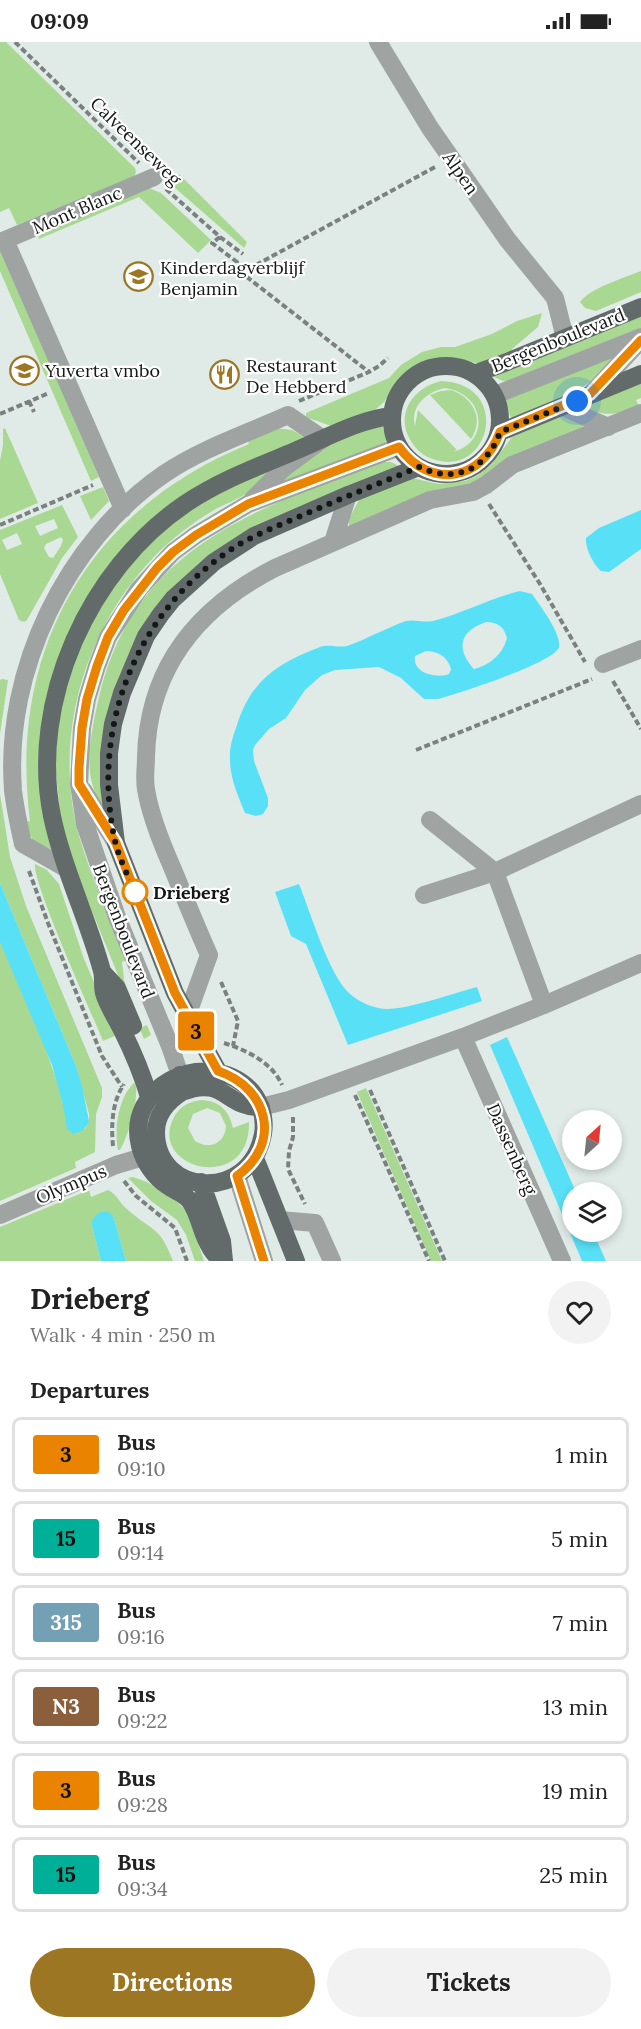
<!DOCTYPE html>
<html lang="en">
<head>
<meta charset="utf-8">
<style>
  :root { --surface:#fff; --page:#f2f2f2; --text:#222; --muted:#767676; --line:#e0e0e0; --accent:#9d7623 }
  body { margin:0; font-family:Lora,serif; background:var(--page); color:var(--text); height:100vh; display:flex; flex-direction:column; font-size:22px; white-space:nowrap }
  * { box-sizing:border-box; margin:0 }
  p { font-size:20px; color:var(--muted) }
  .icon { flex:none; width:33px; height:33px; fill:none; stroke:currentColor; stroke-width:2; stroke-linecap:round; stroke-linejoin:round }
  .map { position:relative; height:1219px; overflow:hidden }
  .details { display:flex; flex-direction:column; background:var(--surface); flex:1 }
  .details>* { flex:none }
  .badge { padding:0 12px; border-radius:4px; font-size:21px; line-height:39px }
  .needle { width:39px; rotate:27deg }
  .buttons { position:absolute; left:562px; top:1068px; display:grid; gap:12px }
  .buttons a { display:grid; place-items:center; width:60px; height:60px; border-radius:50%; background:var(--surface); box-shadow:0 3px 9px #0003; font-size:30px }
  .you { position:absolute; width:30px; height:30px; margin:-15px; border:4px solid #fff; border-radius:50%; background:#1a73e8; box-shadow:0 0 0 9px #1a73e833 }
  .map>.badge { position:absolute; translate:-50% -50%; box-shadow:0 0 0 3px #fff }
  h2 { padding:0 30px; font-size:22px; line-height:54px }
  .round { display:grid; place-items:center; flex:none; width:63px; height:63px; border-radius:32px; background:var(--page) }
  .summary { display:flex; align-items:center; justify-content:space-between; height:102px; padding:0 30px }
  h1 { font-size:28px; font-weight:700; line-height:45px }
  .primary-button { display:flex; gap:12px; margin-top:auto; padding:12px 30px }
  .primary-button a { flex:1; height:69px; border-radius:36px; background:var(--accent); color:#fff; font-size:24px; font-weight:700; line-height:69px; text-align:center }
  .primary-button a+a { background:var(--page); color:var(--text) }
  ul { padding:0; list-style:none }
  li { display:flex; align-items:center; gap:18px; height:75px; margin:0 12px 9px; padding:0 18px; border:3px solid var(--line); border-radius:9px }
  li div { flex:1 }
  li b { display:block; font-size:22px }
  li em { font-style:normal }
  li .badge { min-width:66px; font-weight:700; text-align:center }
  .status { display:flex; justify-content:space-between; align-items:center; height:42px; padding:0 30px; background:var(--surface); direction:ltr }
  .status svg { height:16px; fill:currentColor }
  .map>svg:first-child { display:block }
  .green { fill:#a8d892; fill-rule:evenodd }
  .water { fill:#58e1f6; fill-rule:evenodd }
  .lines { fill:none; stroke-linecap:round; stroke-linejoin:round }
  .path { stroke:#7a817f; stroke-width:4; stroke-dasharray:6 3; stroke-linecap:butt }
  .minor { stroke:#9fa4a3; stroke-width:18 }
  .major { stroke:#626b6a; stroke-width:18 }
  .line-casing { stroke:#fff; stroke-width:14 }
  .line { stroke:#e98300; stroke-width:9 }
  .walk { stroke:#131716; stroke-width:6; stroke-dasharray:0 10.8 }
  .stop-dot { fill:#fff; stroke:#e98300; stroke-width:3 }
  .labels { text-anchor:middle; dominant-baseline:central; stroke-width:4.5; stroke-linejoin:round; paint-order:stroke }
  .street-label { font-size:18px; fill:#131716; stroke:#fff }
  .poi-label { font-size:18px; fill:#131716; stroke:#fff; text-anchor:start }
  .stop-label { font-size:18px; font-weight:bold; fill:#131716; stroke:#fff; text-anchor:start }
</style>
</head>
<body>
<div class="status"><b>09:09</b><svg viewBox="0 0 49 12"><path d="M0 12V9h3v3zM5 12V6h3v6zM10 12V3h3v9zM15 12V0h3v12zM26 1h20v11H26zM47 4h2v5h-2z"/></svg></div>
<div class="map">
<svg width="641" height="1219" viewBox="0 0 641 1219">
  <rect width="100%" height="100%" fill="#e0ebe7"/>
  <path class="green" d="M 0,0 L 6,0 L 135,126 L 136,130 L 134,135 L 17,183 L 9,166 L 0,170 Z
    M 179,132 L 247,200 L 244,206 L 174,145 L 174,137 Z
    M 149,146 L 161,151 L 211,198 L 198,211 L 139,155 L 39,197 L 38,192 Z
    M 0,209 L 6,212 L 99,435 L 91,439 L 0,229 Z
    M 641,229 L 641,250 L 596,269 L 585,266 L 580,260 C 590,246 624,236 641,229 Z
    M 641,270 L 641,286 L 515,338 L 503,339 L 494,335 L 493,332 Z
    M 542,271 L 538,285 L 512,307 L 510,312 L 480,322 L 456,316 L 429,318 L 416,323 L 402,334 L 384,360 L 375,368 L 331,384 L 306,375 L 306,371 L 389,336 L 401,323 L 422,310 L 441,305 L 455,305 L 492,292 L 517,279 Z
    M 617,311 L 591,339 L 569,355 L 513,377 L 510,374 L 505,356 Z
    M 641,337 L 641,356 L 636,358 L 639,364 C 621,372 601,377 584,363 Z
    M 441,339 C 511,342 491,430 440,419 C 430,417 422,413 416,406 C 392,378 409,347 441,339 ZM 444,346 C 487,351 490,402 452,410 L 457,408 L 418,368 L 415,384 C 410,364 426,351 444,346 Z
    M 451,348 C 472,355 485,376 471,397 L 430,353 L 441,349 Z
    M 560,374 L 586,383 L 481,439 L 349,485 L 349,477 L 361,454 L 412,436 L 438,442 L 465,439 L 477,434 L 492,422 L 512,395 Z
    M 379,381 L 383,385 L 387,402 L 274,445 L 308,413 Z
    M 5,386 L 38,461 L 0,477 L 0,419 L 3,403 L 3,387 Z
    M 275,386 L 292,388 L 307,396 L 180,458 L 60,617 L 52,808 L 33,799 L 24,780 L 30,779 C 8,607 89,467 249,402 L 247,396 Z
    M 377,420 L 391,420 L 399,424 L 246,493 L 139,595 L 104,765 L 101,766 C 98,758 94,749 92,741 C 85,715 94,676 100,651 C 137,505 252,470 377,420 Z
    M 272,425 C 264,433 256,444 247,451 C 237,458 225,462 214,468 C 192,481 171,497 153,516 C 85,587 53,693 78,790 C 90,834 110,875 127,918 L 122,920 L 125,945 L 142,985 L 147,983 L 151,993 L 144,997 L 63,798 L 54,712 L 63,651 L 83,593 L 130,520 L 187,468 Z
    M 103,445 L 109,459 L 91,478 L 80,454 Z
    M 62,463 L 78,495 L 62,516 L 27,578 L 24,580 L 19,578 L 0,532 L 0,488 ZM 54,477 L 58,486 L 40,494 L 35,484 ZM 17,491 L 22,502 L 7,508 L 2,498 ZM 61,495 L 63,498 L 61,504 L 53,516 L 49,515 L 44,506 L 46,502 Z
    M 2,637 L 8,638 L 0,692 L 0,638 Z
    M 0,752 L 10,815 L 26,864 L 102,1046 L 102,1055 L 96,1072 L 95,1110 L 75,1120 L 76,1126 L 0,1159 L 0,874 L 58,1043 L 63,1063 L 85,1087 L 89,1079 L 89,1072 L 76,1024 L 0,841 Z
    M 35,822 L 47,828 L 59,842 L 84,917 L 117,993 L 103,999 C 92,972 32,840 35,822 Z
    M 135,1040 C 140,1055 128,1095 120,1108 L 118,1108 C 114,1087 118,1055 135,1040 Z
    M 366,1046 L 442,1219 L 431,1219 L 357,1050 Z
    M 203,1058 C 221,1060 229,1069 233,1086 L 249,1080 C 251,1152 149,1128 173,1077 C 179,1064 190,1059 203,1058 ZM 207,1066 L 220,1071 L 226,1084 C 225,1102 209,1108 195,1099 L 188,1086 L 193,1072 Z
    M 133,1135 L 147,1140 L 175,1158 L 187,1169 L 204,1219 L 195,1219 L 186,1193 L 177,1178 L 151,1159 L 128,1136 Z
    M 89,1148 L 91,1155 L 108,1148 C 117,1152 120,1162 128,1168 C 153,1190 160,1184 173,1219 L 126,1219 L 113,1173 L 91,1180 L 101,1219 L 0,1219 L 0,1185 Z"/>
  <path class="water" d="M 641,468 L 641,507 L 609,530 L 601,529 C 593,522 585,506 586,496 L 599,486 Z
    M 520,549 L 532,552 C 539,562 562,592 559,605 C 555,621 456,652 438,657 L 424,657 L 401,636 L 379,625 L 335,628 L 322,633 L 305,648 L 286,676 L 269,687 L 255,703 L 253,708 L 254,719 L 268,756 L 268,764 L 263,772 L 256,774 L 245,771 C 238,754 230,736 230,718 C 229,706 233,694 237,683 C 251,638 278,621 320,605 C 329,602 338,606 347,604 C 367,597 386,586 406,579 C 415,577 424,581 433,579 C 463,571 490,556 520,549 ZM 486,580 C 498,580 504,585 507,596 C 503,612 490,623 474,627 C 455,606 460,589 486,580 ZM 426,609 C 438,609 448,615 451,627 L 449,632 C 436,637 412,631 415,614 Z
    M 0,841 L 76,1024 L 82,1044 L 89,1079 C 86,1087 81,1090 73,1092 L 67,1087 L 63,1063 L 52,1023 L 0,900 Z
    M 299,842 C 310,869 329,933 349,951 C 358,960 375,967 387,967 C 410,967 454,951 477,945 L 482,959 L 348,1003 L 306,902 L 291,894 L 275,850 Z
    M 507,995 L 576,1150 L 573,1150 L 573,1190 L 593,1190 L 606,1219 L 582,1219 L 490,1003 Z
    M 106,1169 L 113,1173 L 126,1219 L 101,1219 L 91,1180 L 98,1171 Z"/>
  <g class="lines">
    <path class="path" d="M 15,0 L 139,121
      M 166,147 L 220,195 L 243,212
      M 220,195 L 212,201 L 237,220 L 234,225 L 369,330
      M 256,223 L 435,125
      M 29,359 L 34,370
      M 299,359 L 369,330 L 379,324 L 388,316
      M 0,372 L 49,351
      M 489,462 L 540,542 L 585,620
      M 0,483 L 93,443
      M 613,639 L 641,687
      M 416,708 L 592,637
      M 29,829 L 48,881 L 102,1014 L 122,1045
      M 221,940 L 238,979 L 233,1004
      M 224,1001 C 246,1008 272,1020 282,1043
      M 370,1048 L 445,1219
      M 355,1053 L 429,1219
      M 293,1075 L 293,1095 L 289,1109 L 288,1127 L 305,1162
      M 113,1104 C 111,1083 112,1060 124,1042
      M 124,1139 L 136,1154 L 175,1186 L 187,1219"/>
    <path class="minor" d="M 378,0 L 430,86 L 451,116 L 507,197 L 555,256 L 565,296
      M 495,353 L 641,295
      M 590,353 L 640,299
      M 563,365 L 608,385
      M 123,467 L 5,198 L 154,135
      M 333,500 L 348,453
      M 603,622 L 641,607
      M 83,748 L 116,801
      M 430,778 L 495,830 L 544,963
      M 67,827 L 23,802 C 19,784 15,766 13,748 C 4,628 66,500 164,432 C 203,406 246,392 288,373 L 323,397 L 285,425 L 252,458
      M 424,853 L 495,830 L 641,762
      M 187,974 L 209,913 C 196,884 184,854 172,825 C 161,800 150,773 146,747 C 144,737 146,725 146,715 C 148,625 199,565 275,526 L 430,458 L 473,450 L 486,443 L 512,423 L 641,371
      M 463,995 L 562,1219
      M 180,1033 L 170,1004 L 117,875 L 85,782 L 79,742 L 82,686 L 87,657 L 97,624 L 108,595 L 139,547 L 173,510 L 196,493 L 248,462 L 399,405
      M 261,1065 L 289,1058 L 463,995 L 544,963 L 641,921
      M 237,1134 L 264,1219
      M 0,1173 L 116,1123 L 143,1115
      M 280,1178 L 315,1181 L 332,1219"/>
    <path class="major" d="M392 378a54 54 0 1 1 108 0a54 54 0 1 1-108 0Z
      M 474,332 L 507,320 L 641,265
      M 500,390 L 641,332
      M 103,931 L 117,946 L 133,984
      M 218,1029 L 175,951 L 116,801 L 109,743 L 109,711 L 113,682 L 122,651 L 146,594 L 161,572 L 173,557 L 214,520 L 254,494 L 348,453 L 419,425
      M 180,1033 L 182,1050 C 168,1059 156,1073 156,1090 C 156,1154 250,1162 263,1092 C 266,1074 259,1054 245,1043 C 201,1008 125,1045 140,1104 C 144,1120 154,1135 168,1144 C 175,1149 185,1152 190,1159 C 200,1173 201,1191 210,1205 C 212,1210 218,1215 221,1219
      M 182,1050 C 225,1033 225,1066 261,1065
      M 149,1055 C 142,1031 133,1010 122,988 C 116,976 108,964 104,951 C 102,944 104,936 102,929 C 88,877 63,827 52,774 C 29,659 89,527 185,462 C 219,439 257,425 295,409 C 324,397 360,377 392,374
      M 255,1116 L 296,1219
      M 201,1140 L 222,1199 L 224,1219"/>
  </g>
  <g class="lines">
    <defs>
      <path id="line" d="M 264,1219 L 237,1134 C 282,1102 269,1046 218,1029 L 175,951 L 116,801 L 79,742 L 79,726 L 82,686 L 87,657 L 97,624 L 108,595 L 124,568 L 157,526 L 173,510 L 196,493 L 248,462 L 399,405 C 430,448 482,439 500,390 L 590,352 L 641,298"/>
    </defs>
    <use href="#line" class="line-casing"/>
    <use href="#line" class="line"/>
    <path class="walk" d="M 135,850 C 128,834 119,816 115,799 C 90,686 136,568 235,505 C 254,493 275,485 296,476 C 337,458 378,442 419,425 C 456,442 487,427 500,390 L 577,359"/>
  </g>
  <defs>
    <symbol id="school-ring" viewBox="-11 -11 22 22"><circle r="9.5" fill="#fff" stroke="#9d7623" stroke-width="1.5"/><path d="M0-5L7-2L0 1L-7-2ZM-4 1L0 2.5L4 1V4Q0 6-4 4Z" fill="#9d7623"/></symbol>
    <symbol id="restaurant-ring" viewBox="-11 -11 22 22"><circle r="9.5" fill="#fff" stroke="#9d7623" stroke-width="1.5"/><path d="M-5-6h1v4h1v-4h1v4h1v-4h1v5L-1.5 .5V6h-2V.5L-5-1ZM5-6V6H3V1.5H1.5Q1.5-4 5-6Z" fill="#9d7623"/></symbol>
  </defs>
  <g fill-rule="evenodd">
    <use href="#school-ring" x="122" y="218" width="33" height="33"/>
    <use href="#school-ring" x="8" y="312" width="33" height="33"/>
    <use href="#restaurant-ring" x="208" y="316" width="33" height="33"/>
  </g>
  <circle class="stop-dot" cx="135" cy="850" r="12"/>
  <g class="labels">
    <g class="street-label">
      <text transform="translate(136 99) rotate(44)">Calveenseweg</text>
      <text transform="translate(461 131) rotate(55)">Alpen</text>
      <text transform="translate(77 168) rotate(-23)">Mont Blanc</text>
      <text transform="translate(558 298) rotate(-22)">Bergenboulevard</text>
      <text transform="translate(124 889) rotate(69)">Bergenboulevard</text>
      <text transform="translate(512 1107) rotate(66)">Dassenberg</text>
      <text transform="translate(71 1142) rotate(-23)">Olympus</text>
    </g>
    <g class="poi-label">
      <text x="160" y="225">Kinderdagverblijf<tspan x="160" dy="21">Benjamin</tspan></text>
      <text x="246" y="323">Restaurant<tspan x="246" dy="21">De Hebberd</tspan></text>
      <text x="45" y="328">Yuverta vmbo</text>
    </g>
    <g class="stop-label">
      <text x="153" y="850">Drieberg</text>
    </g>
  </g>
</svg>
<div class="buttons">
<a><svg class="needle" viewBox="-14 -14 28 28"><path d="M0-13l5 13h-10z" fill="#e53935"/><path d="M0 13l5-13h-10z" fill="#767676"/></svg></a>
<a><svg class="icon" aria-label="layers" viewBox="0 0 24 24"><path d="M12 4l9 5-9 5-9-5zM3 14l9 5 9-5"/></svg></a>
</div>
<div class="you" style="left:577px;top:359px"></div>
<b class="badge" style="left:196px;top:989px;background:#e98300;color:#111">3</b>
</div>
<section class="details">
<div class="summary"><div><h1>Drieberg</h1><p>Walk · 4 min · 250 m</p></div><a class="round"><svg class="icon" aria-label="heart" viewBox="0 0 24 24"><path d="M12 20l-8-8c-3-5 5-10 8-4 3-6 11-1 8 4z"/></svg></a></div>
<h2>Departures</h2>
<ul>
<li><span class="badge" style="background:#e98300;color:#111">3</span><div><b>Bus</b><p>09:10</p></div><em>1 min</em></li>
<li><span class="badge" style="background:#00af98;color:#111">15</span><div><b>Bus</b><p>09:14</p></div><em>5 min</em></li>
<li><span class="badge" style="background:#74a0b6;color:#fff">315</span><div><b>Bus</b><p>09:16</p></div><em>7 min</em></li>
<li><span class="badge" style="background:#8b5e3c;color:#fff">N3</span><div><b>Bus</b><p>09:22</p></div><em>13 min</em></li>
<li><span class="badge" style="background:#e98300;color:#111">3</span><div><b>Bus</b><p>09:28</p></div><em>19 min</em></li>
<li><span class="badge" style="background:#00af98;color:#111">15</span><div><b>Bus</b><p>09:34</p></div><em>25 min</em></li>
</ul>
<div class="primary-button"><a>Directions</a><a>Tickets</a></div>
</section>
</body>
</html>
